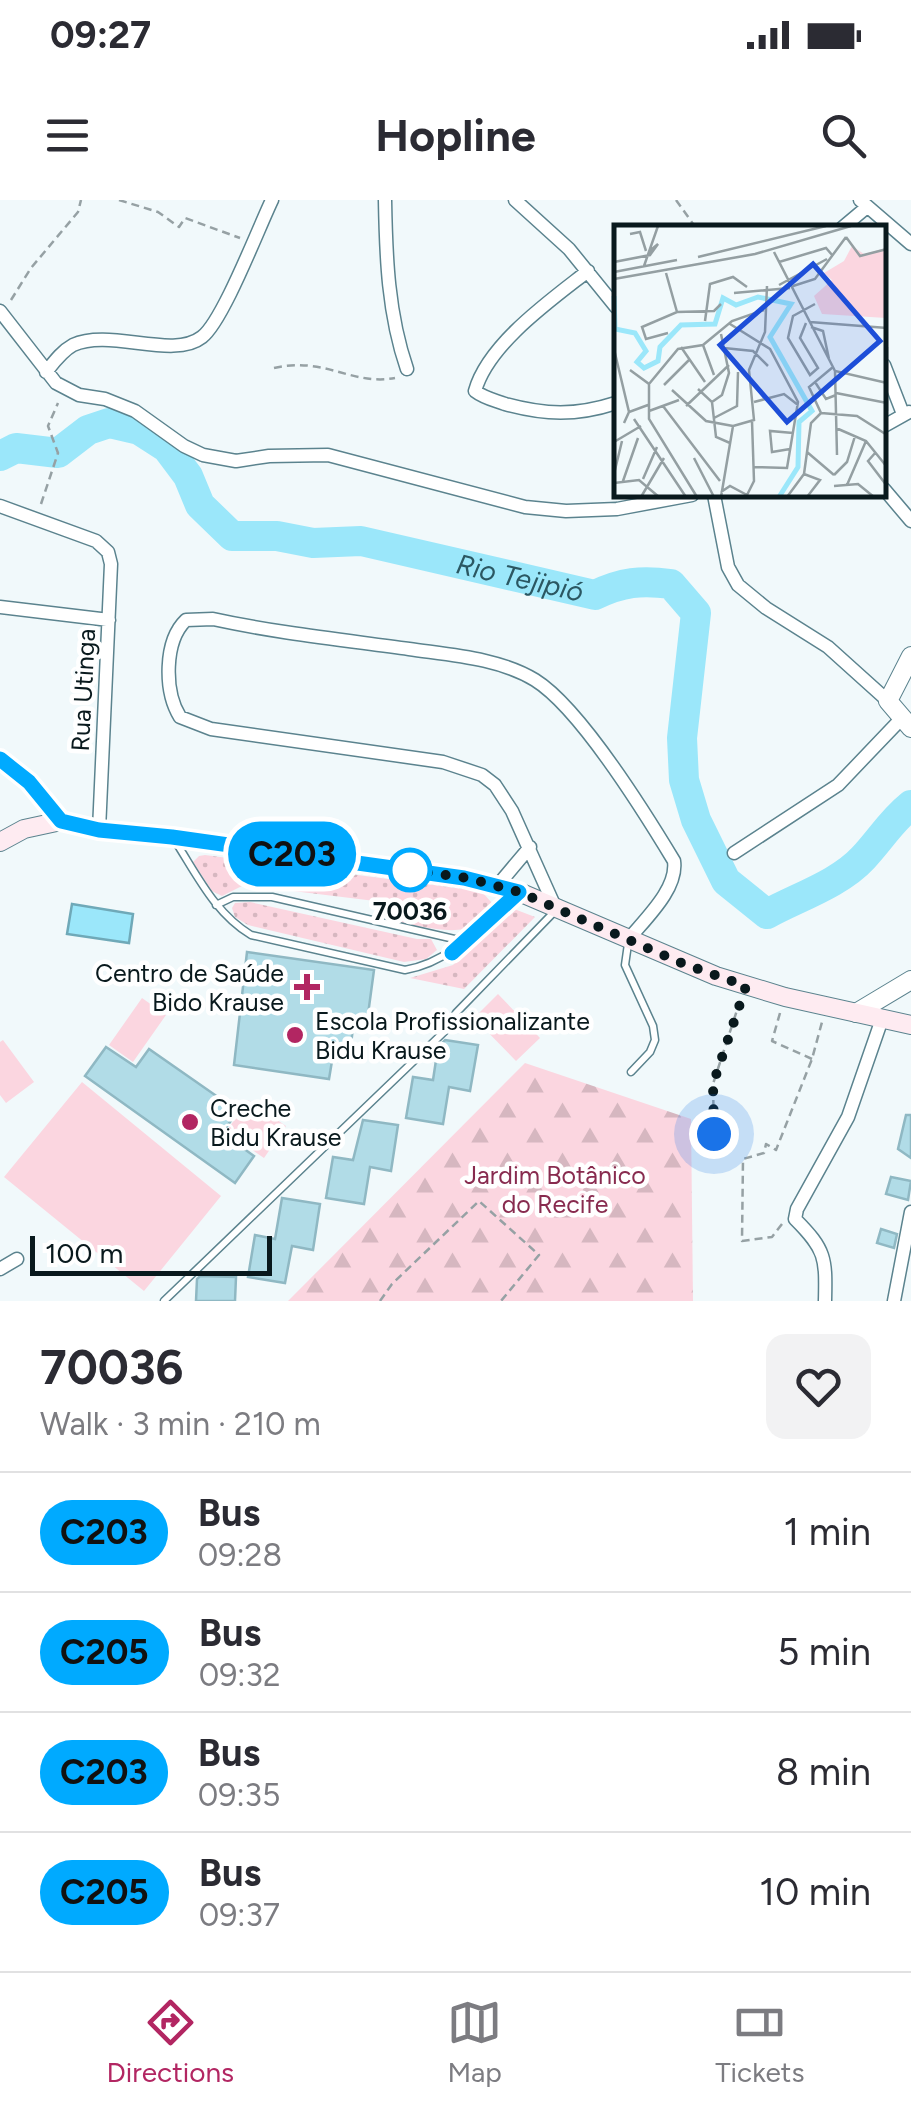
<!DOCTYPE html>
<html lang="en">
<head>
<meta charset="utf-8">
<style>
  :root { --surface:#fff; --page:#f2f2f3; --text:#2b2b33; --muted:#7c7c81; --line:#e1e1e2; --accent:#b22662 }
  body { margin:0; font-family:Figtree,sans-serif; background:var(--page); color:var(--text); height:100vh; display:flex; flex-direction:column; font-size:38px; white-space:nowrap }
  * { box-sizing:border-box; margin:0 }
  p { font-size:32px; color:var(--muted) }
  .icon { flex:none; width:55px; height:55px; fill:none; stroke:currentColor; stroke-width:2; stroke-linecap:round; stroke-linejoin:round }
  .map { position:relative; height:1101px; overflow:hidden }
  .side { display:flex; flex-direction:column; background:var(--surface); flex:1 }
  .side>* { flex:none }
  .badge { padding:0 20px; border-radius:32px; font-size:35px; line-height:65px }
  .scale { position:absolute; left:30px; bottom:25px; width:242px; box-sizing:border-box; padding-left:10px; border:5px solid #09191d; border-top:0; font-size:28px; line-height:35px; white-space:nowrap; color:#09191d; -webkit-text-stroke:8px #fff; paint-order:stroke }
  .you { position:absolute; width:50px; height:50px; margin:-25px; border:8px solid #fff; border-radius:50%; background:#1a73e8; box-shadow:0 0 0 15px #1a73e833 }
  .map>.badge { position:absolute; translate:-50% -50%; box-shadow:0 0 0 5px #fff }
  .round { display:grid; place-items:center; flex:none; width:105px; height:105px; border-radius:20px; background:var(--page) }
  .head { display:flex; align-items:center; justify-content:space-between; height:170px; padding:0 40px }
  h1 { font-size:48px; font-weight:700; line-height:75px }
  ul { padding:0; list-style:none }
  li { display:flex; align-items:center; gap:30px; height:120px; padding:0 40px; border-top:2px solid var(--line) }
  li div { flex:1 }
  li b { display:block; font-size:38px }
  li em { font-style:normal }
  li .badge { min-width:110px; font-weight:700; text-align:center }
  .status { display:flex; justify-content:space-between; align-items:center; height:70px; padding:0 50px; background:var(--surface); direction:ltr }
  .status svg { height:28px; fill:currentColor }
  header { display:flex; justify-content:space-between; align-items:center; height:130px; padding:0 40px; background:var(--surface); font-size:45px; font-weight:700 }
  .tab-bar { display:flex; justify-content:space-around; align-items:center; height:140px; border-top:2px solid var(--line); background:var(--surface); font-size:28px; color:var(--muted) }
  .tab-bar a { display:grid; justify-items:center; gap:5px }
  .tab-bar .selected { color:var(--accent) }
  .map>svg:first-child { display:block }
  .grass { fill:#fbd6e0 }
  .forest { fill:url(#forest-firs) }
  .park { fill:url(#park-dots) }
  .water { fill:#9be7fa; stroke:#6fa9b8; stroke-width:2.5 }
  .lines { fill:none; stroke-linecap:round; stroke-linejoin:round }
  .river { stroke:#9be7fa; stroke-width:30 }
  .building { fill:#b1dce7; stroke:#8fb8c3; stroke-width:2.5 }
  .service-casing { stroke:#5b838e; stroke-width:9 }
  .minor-casing { stroke:#5b838e; stroke-width:15 }
  .tertiary-casing { stroke:#5b838e; stroke-width:20 }
  .secondary-casing { stroke:#5b838e; stroke-width:20 }
  .path { stroke:#96a1a4; stroke-width:2.5; stroke-dasharray:8 5; stroke-linecap:butt }
  .service { stroke:#fff; stroke-width:6 }
  .minor { stroke:#fff; stroke-width:12 }
  .tertiary { stroke:#fff; stroke-width:18 }
  .secondary { stroke:#feebf1; stroke-width:18 }
  .line-casing { stroke:#fff; stroke-width:22 }
  .line { stroke:#0af; stroke-width:15 }
  .walk { stroke:#09191d; stroke-width:10; stroke-dasharray:0 18 }
  .stop-dot { fill:#fff; stroke:#0af; stroke-width:5 }
  .poi-dot { fill:#b22662; stroke:#fff; stroke-width:4 }
  .labels { text-anchor:middle; dominant-baseline:central; stroke-width:9; stroke-linejoin:round; paint-order:stroke }
  .street-label { font-size:25px; fill:#09191d; stroke:#fff }
  .stop-label { font-size:25px; font-weight:bold; fill:#09191d; stroke:#fff }
  .poi-label { font-size:25px; fill:#09191d; stroke:#fff; text-anchor:start }
  .park-label { font-size:25px; fill:#882b4f; stroke:#fff }
  .water-label { font-size:28px; font-style:italic; fill:#2b5762; stroke:#fff }
  .inset-river { fill:none; stroke:#9be7fa; stroke-width:5 }
  .inset-road { fill:none; stroke:#949fa2; stroke-width:2.5 }
  .view { fill:#1d4ed8; fill-opacity:0.15; stroke:#1d4ed8; stroke-width:5 }
  .inset-edge { fill:none; stroke:#09191d; stroke-width:5 }
</style>
</head>
<body>
<div class="status"><b>09:27</b><svg viewBox="0 0 49 12"><path d="M0 12V9h3v3zM5 12V6h3v6zM10 12V3h3v9zM15 12V0h3v12zM26 1h20v11H26zM47 4h2v5h-2z"/></svg></div>
<header><svg class="icon" aria-label="menu" viewBox="0 0 24 24"><path d="M4 6h16M4 12h16M4 18h16"/></svg>Hopline<svg class="icon" aria-label="search" viewBox="0 0 24 24"><circle cx="10" cy="10" r="6"/><path d="M15 15l6 6"/></svg></header>
<div class="map">
<svg width="911" height="1101" viewBox="0 0 911 1101">
  <defs>
    <pattern id="forest-firs" width="22" height="20" patternUnits="userSpaceOnUse" patternTransform="scale(2.5)"><rect width="22" height="20" fill="#fbd6e0"/><path d="M5 1l3.5 6h-7zM16 11l3.5 6h-7z" fill="#d6b7c0"/></pattern>
    <pattern id="park-dots" width="8" height="8" patternUnits="userSpaceOnUse" patternTransform="scale(2.5)"><rect width="8" height="8" fill="#fbd6e0"/><path d="M2 2h.1M6 6h.1" fill="none" stroke="#d6b7c0" stroke-width="1.8" stroke-linecap="round"/></pattern>
  </defs>
  <rect width="100%" height="100%" fill="#f1f9fb"/>
  <path class="grass" d="M 498,794 L 540,838 L 516,861 L 474,818 Z
    M 142,798 L 166,815 L 133,862 L 109,845 Z
    M 3,840 L 34,882 L 6,903 L 0,895 L 0,842 Z
    M 82,882 L 221,996 L 144,1091 L 4,977 Z
    M 248,900 L 286,926 L 264,958 L 226,932 Z"/>
  <path class="forest" d="M 525,863 L 691,919 L 693,1101 L 288,1101 Z"/>
  <path class="park" d="M 205,655 L 465,689 L 483,693 L 492,703 C 481,738 446,731 418,726 C 401,723 386,722 375,708 L 375,701 L 244,685 L 222,696 L 212,691 L 193,662 L 199,656 Z
    M 250,702 L 417,739 L 431,739 L 437,750 L 426,759 L 404,762 L 248,725 L 235,717 L 232,708 L 235,703 Z
    M 509,707 L 535,717 L 464,789 L 410,778 L 453,765 Z"/>
  <path class="water" d="M 72,704 L 133,714 L 129,743 L 67,734 Z"/>
  <g class="lines">
    <path class="river" id="s1" d="M 0,256 L 16,248 L 58,253 L 88,230 L 109,223 L 139,230 L 167,248 L 188,276 L 200,305 L 232,336 L 277,336 L 313,343 L 361,341 L 595,395 C 622,382 641,380 671,384 L 696,413 L 682,538 L 684,580 L 696,620 L 726,681 L 767,714 C 798,697 839,684 863,658 C 880,640 891,621 911,605"/>
  </g>
  <path class="building" d="M 247,752 L 374,770 L 367,822 L 354,820 L 350,852 L 334,849 L 329,879 L 234,865 Z
    M 445,840 L 478,845 L 470,891 L 449,887 L 443,924 L 406,918 L 413,877 L 433,880 L 438,847 Z
    M 106,847 L 136,867 L 149,849 L 238,911 L 222,933 L 254,956 L 235,983 L 85,876 Z
    M 906,915 L 911,915 L 911,958 L 898,949 Z
    M 363,920 L 398,925 L 391,971 L 370,967 L 364,1004 L 326,998 L 333,957 L 353,960 Z
    M 891,977 L 911,981 L 908,1000 L 886,994 Z
    M 282,998 L 320,1004 L 313,1050 L 292,1046 L 285,1083 L 248,1077 L 255,1035 L 275,1039 Z
    M 881,1029 L 897,1034 L 894,1048 L 877,1043 Z
    M 200,1076 L 236,1077 L 235,1101 L 196,1101 L 197,1079 Z"/>
  <g class="lines">
    <defs>
      <path id="service" d="M 177,644 C 198,677 216,714 251,735 L 405,770 C 451,762 480,727 514,696
        M 216,705 L 233,697 L 272,697 L 463,741
        M 628,744 L 625,765 L 653,826 L 655,840 L 650,852 L 631,872
        M 164,1101 L 446,830 L 456,813 L 556,710"/>
      <path id="minor" d="M 385,0 C 386,57 388,114 407,169
        M 515,0 L 569,49 L 616,107
        M 860,0 L 911,44
        M 842,28 L 867,7
        M 588,71 C 551,100 488,144 475,191 C 484,198 494,200 505,204 C 545,215 576,216 616,203
        M 0,111 L 56,183 L 79,195 L 105,199 L 135,211 L 184,246 L 203,255 L 236,261 L 269,256 L 328,255 L 525,307 L 566,311 L 617,309 L 692,295
        M 884,165 L 903,214
        M 46,172 C 54,162 62,151 73,145 C 110,128 173,160 202,137 C 223,121 258,29 272,0
        M 884,226 L 909,212
        M 884,289 L 911,321
        M 714,295 L 728,367 L 738,385 L 766,408 L 828,447 L 888,501
        M 0,306 L 96,341 L 108,352 L 111,364 L 99,630
        M 0,407 L 109,420
        M 0,559 L 29,581 L 61,621
        M 734,653 L 838,585 L 902,518
        M 498,685 L 530,647
        M 555,707 L 512,611 L 495,585 L 482,575 L 443,562 L 211,529 L 180,517 C 164,491 164,441 186,420 L 213,419 C 277,433 344,440 409,449 C 450,455 499,458 535,480 C 580,508 645,613 674,661 C 678,689 645,719 628,740
        M 0,1069 L 17,1059
        M 825,1101 C 826,1058 826,1050 795,1019 L 797,1009 L 848,917 L 882,819
        M 894,1101 L 911,1012"/>
      <path id="tertiary" d="M 911,456 L 888,501 L 911,528
        M 856,813 L 911,780"/>
      <path id="secondary" d="M 0,642 L 24,629 L 61,621 L 99,630 L 172,637 L 467,679 L 519,692 L 716,776 L 785,797 L 911,825"/>
    </defs>
    <use href="#service" class="service-casing"/>
    <use href="#minor" class="minor-casing"/>
    <use href="#tertiary" class="tertiary-casing"/>
    <use href="#secondary" class="secondary-casing"/>
    <path class="path" d="M 119,0 L 158,12 L 179,27 L 185,18 L 240,38
      M 676,0 L 696,28
      M 11,100 L 31,68 L 78,12 L 81,0
      M 274,168 C 324,156 352,186 395,178
      M 41,304 L 58,253 L 48,226 L 58,203
      M 780,813 L 772,841 L 812,859
      M 714,934 L 713,884 L 740,801
      M 782,1024 L 772,1037 L 742,1041 L 743,959 L 764,953 L 766,944 L 776,950 L 812,859 L 822,822
      M 380,1101 L 392,1084 L 479,1001 L 539,1055 L 501,1101"/>
    <use href="#service" class="service"/>
    <use href="#minor" class="minor"/>
    <use href="#tertiary" class="tertiary"/>
    <use href="#secondary" class="secondary"/>
  </g>
  <g class="lines">
    <defs>
      <path id="line" d="M 0,559 L 29,582 L 61,621 L 99,630 L 172,637 L 464,678 L 519,692 L 452,753"/>
    </defs>
    <use href="#line" class="line-casing"/>
    <use href="#line" class="line"/>
    <path class="walk" d="M 410,670 L 467,678 L 519,692 L 684,764 L 746,786 L 713,884 L 714,934"/>
  </g>
  <circle class="stop-dot" cx="410" cy="670" r="20"/>
  <g class="poi-dot">
    <path d="M302 772h10v10h10v10h-10v10h-10v-10h-10v-10h10z"/>
    <circle cx="295" cy="835" r="10"/>
    <circle cx="190" cy="922" r="10"/>
  </g>
  <g class="labels">
    <g class="street-label">
      <text transform="translate(83 490) rotate(-87)">Rua Utinga</text>
    </g>
    <g class="stop-label">
      <text x="410" y="711">70036</text>
    </g>
    <g class="poi-label">
      <text x="284" y="773" text-anchor="end">Centro de Saúde<tspan x="284" dy="29">Bido Krause</tspan></text>
      <text x="315" y="821">Escola Profissionalizante<tspan x="315" dy="29">Bidu Krause</tspan></text>
      <text x="210" y="908">Creche<tspan x="210" dy="29">Bidu Krause</tspan></text>
    </g>
    <g class="park-label">
      <text x="555" y="975">Jardim Botânico<tspan x="555" dy="29">do Recife</tspan></text>
    </g>
    <g class="water-label">
      <text stroke="none"><textPath href="#s1" startOffset="588">Rio Tejipió</textPath></text>
    </g>
  </g>
  <g transform="translate(614 25)">
    <rect width="272" height="272" fill="#f1f9fb"/>
    <path d="M 238,21 L 250,29 L 272,23 L 272,93 L 208,89 L 200,71 L 218,55 L 210,48 L 230,36 Z" fill="#fbd6e0"/>
    <path class="inset-river" d="M 0,71 L 1,104 L 21,108 L 32,126 L 23,137 L 30,143 L 44,136 L 46,122 L 67,100 L 101,99 L 109,73 L 122,80 L 144,72 L 177,79 L 156,112 L 198,186 L 185,197 L 184,242 L 165,272"/>
    <path class="inset-road" d="M 16,9 L 26,7 L 32,26M 232,12 L 246,31 L 273,24M 160,27 L 221,146 L 273,158M 84,32 L 212,1M 0,37 L 36,30 L 44,19 L 38,24 L 36,30M 165,37 L 212,23 L 219,31M 30,41 L 44,1M 0,47 L 63,35M 52,48 L 63,87M 0,54 L 141,29 L 237,1M 165,60 L 213,34M 179,61 L 201,54 L 232,12M 120,68 L 176,63M 91,96 L 96,59 L 119,52 L 133,62M 196,97 L 273,103M 192,98 L 186,113 L 204,143 L 196,150 L 174,113 L 179,91 L 201,79M 116,99 L 156,124 L 184,177 L 173,243 L 140,242M 197,102 L 209,106 L 215,134M 54,108 L 32,114 L 28,102 L 63,87 L 100,86 L 107,79M 89,120 L 100,150M 67,122 L 91,157M 273,122 L 273,186M 110,123 L 139,126 L 154,141M 0,124 L 15,187M 16,145 L 35,159 L 35,194 L 83,272M 221,146 L 223,230M 201,157 L 212,174 L 222,170M 35,159 L 64,124 L 89,120 L 118,96 L 150,85M 50,160 L 75,135M 84,164 L 98,177 L 102,212 L 116,218M 58,165 L 92,196 L 119,201M 222,168 L 273,178M 98,177 L 108,170 L 115,148 L 107,109M 140,177 L 170,169 L 184,180M 49,181 L 106,256M 72,181 L 115,140M 35,186 L 65,175M 207,188 L 243,191 L 273,210M 207,188 L 195,162 L 219,142M 100,193 L 123,181 L 124,147M 20,194 L 72,272M 10,198 L 15,187 L 34,180M 222,203 L 252,216 L 273,242M 0,217 L 27,201M 176,224 L 158,227 L 156,206 L 179,208M 193,227 L 220,250M 262,227 L 254,236 L 273,261M 80,233 L 100,272M 0,249 L 8,216M 190,249 L 206,255 L 193,272M 220,250 L 233,237 L 241,211M 29,254 L 43,222M 9,256 L 24,213M 0,258 L 25,255 L 45,272M 233,260 L 252,216M 220,261 L 244,259 L 260,272M 107,267 L 116,261 L 133,270M 27,272 L 50,233M 107,272 L 119,201 L 140,195 L 135,145 L 151,107 L 153,61M 132,272 L 140,256 L 138,196M 173,272 L 190,249 L 197,198 L 207,188"/>
    <path class="view" d="M 199,39 L 266,116 L 173,197 L 106,120 Z"/>
    <rect width="272" height="272" class="inset-edge"/>
  </g>
</svg>
<div class="scale">100 m</div>
<div class="you" style="left:714px;top:934px"></div>
<b class="badge" style="left:292px;top:654px;background:#0af;color:#111">C203</b>
</div>
<section class="side">
<div class="head"><div><h1>70036</h1><p>Walk · 3 min · 210 m</p></div><a class="round"><svg class="icon" aria-label="heart" viewBox="0 0 24 24"><path d="M12 20l-8-8c-3-5 5-10 8-4 3-6 11-1 8 4z"/></svg></a></div>
<ul>
<li><span class="badge" style="background:#0af;color:#111">C203</span><div><b>Bus</b><p>09:28</p></div><em>1 min</em></li>
<li><span class="badge" style="background:#0af;color:#111">C205</span><div><b>Bus</b><p>09:32</p></div><em>5 min</em></li>
<li><span class="badge" style="background:#0af;color:#111">C203</span><div><b>Bus</b><p>09:35</p></div><em>8 min</em></li>
<li><span class="badge" style="background:#0af;color:#111">C205</span><div><b>Bus</b><p>09:37</p></div><em>10 min</em></li>
</ul>
</section>
<nav class="tab-bar">
<a class="selected"><svg class="icon" aria-label="directions" viewBox="0 0 24 24"><path d="M12 3l9 9-9 9-9-9zM9 14v-3h6M13 9l2 2-2 2"/></svg>Directions</a>
<a><svg class="icon" aria-label="map" viewBox="0 0 24 24"><path d="M3 6l6-2 6 2 6-2v14l-6 2-6-2-6 2zM9 4v14M15 6v14"/></svg>Map</a>
<a><svg class="icon" aria-label="tickets" viewBox="0 0 24 24"><path d="M3 7h18v10H3zM15 7v10"/></svg>Tickets</a>
</nav>
</body>
</html>
